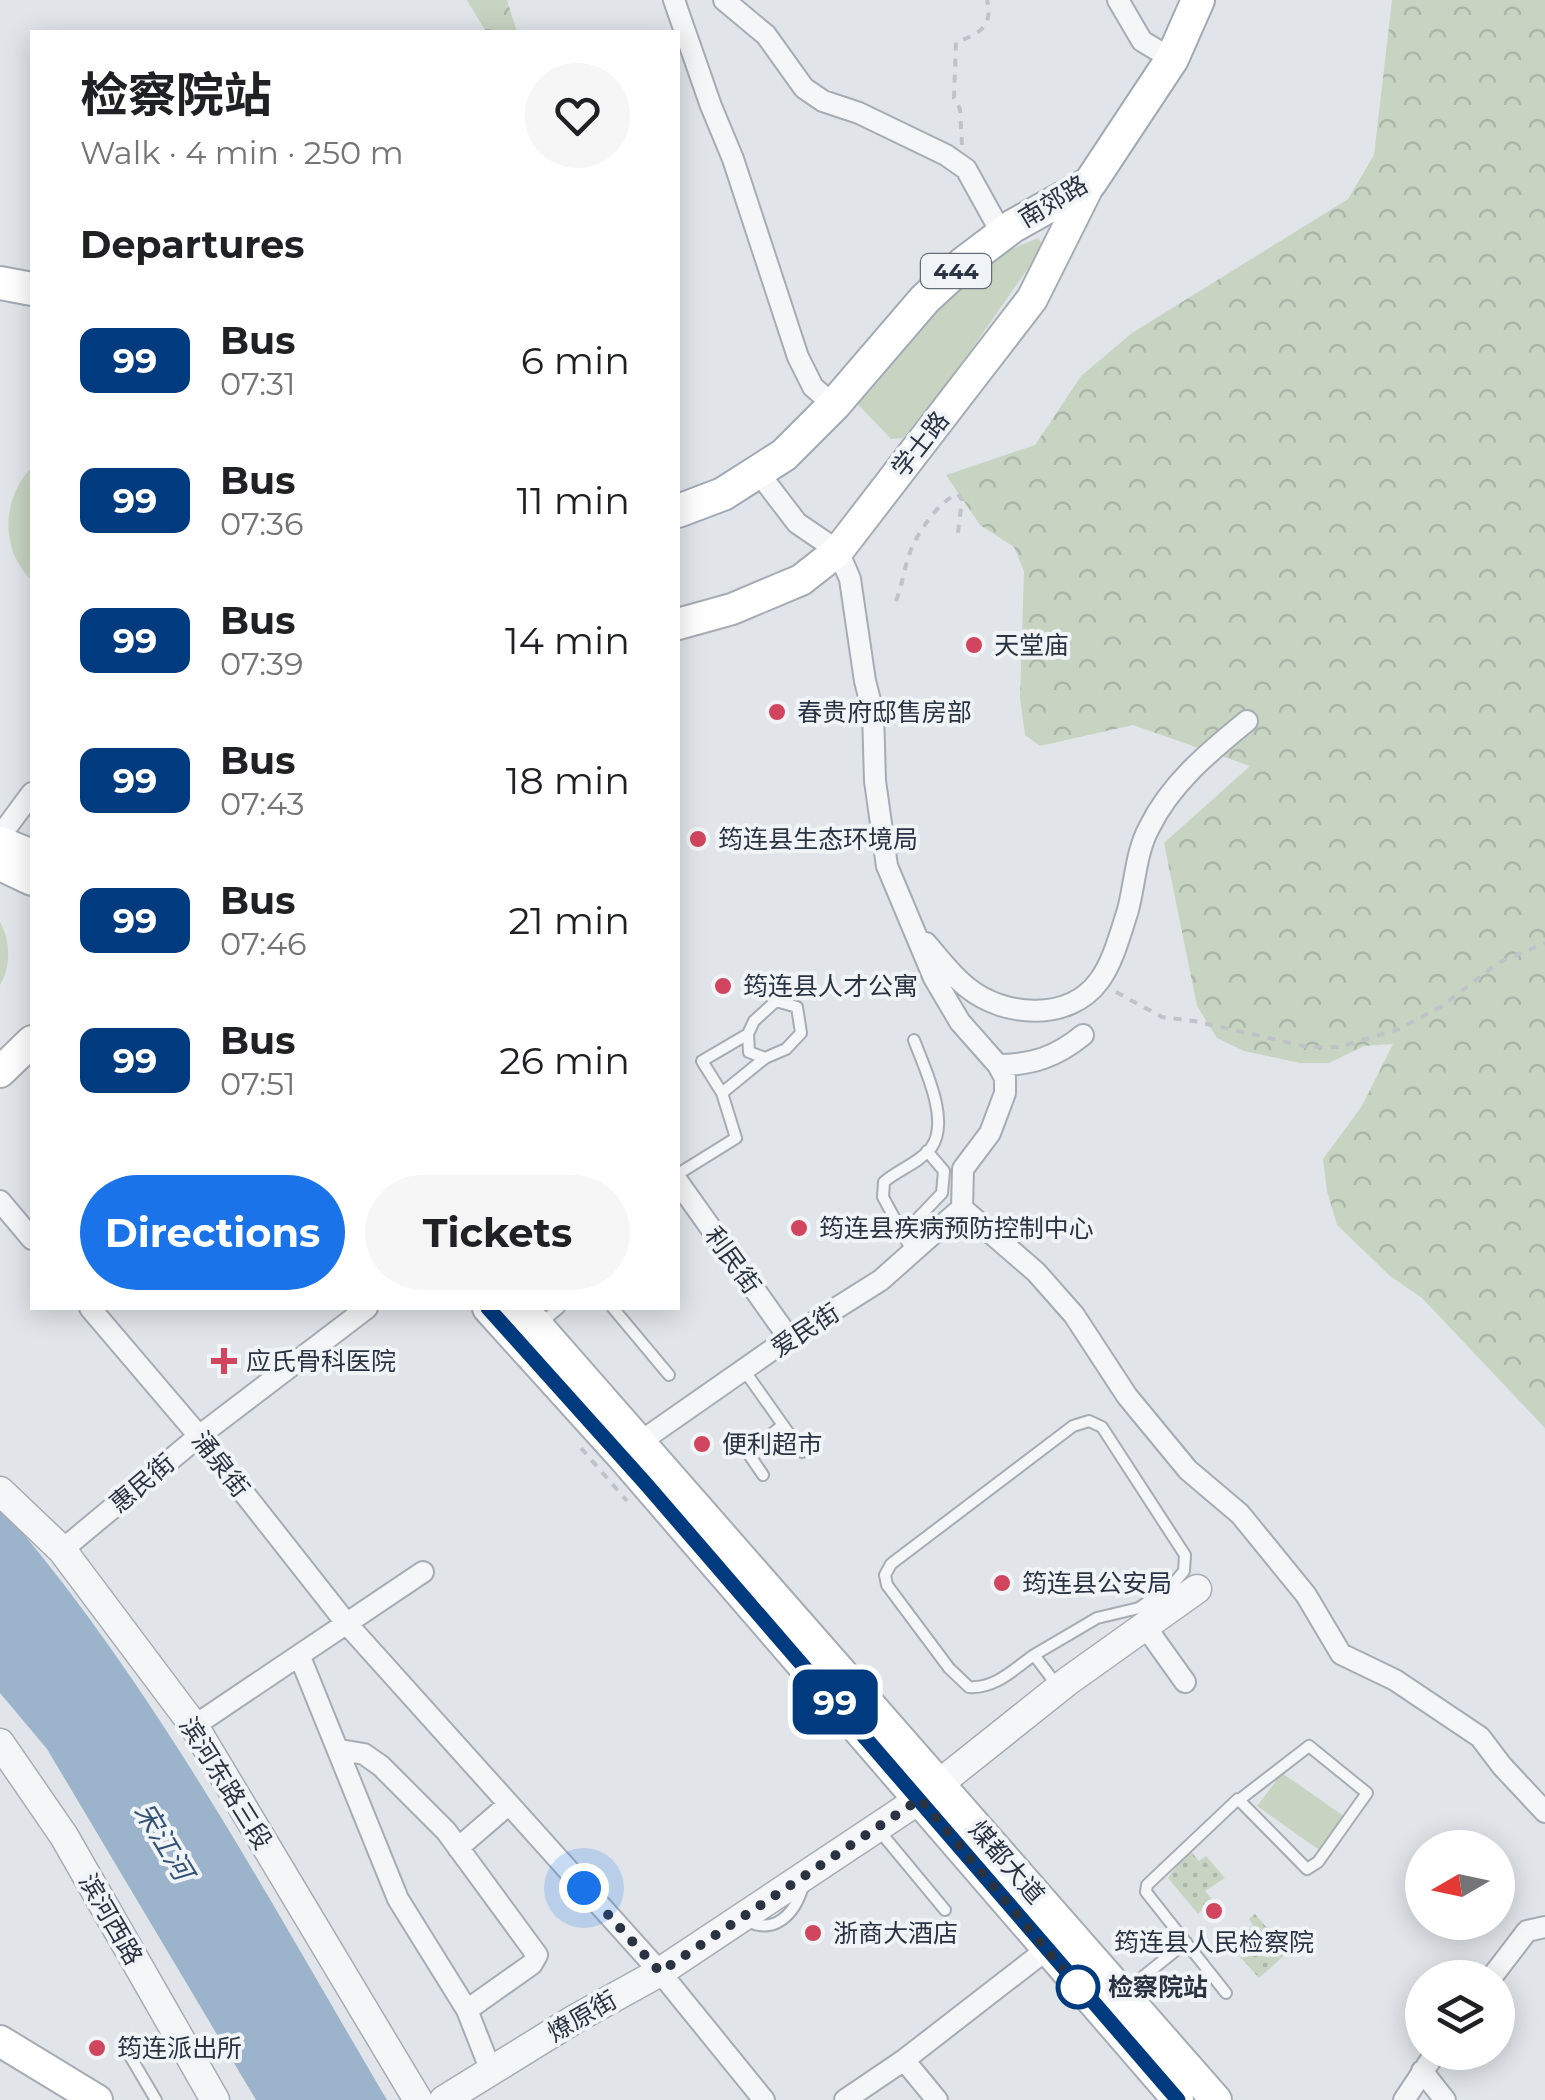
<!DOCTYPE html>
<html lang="en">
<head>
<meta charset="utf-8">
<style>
  :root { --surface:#fff; --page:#f6f6f6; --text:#202124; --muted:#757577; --accent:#1a73e8 }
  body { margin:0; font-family:Montserrat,"Noto Sans SC",sans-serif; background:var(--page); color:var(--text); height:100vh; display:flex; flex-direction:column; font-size:38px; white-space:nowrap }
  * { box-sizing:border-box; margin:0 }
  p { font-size:32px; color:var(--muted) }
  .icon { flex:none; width:55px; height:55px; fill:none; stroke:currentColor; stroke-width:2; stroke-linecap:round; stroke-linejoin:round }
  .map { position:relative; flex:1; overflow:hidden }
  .details { position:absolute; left:30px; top:30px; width:650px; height:1280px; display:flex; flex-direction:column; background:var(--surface); border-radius:0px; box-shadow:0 5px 25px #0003 }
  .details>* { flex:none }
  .badge { padding:0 20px; border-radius:15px; font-size:35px; line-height:65px }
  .needle { width:65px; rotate:261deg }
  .tools { position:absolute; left:1405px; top:1830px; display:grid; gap:20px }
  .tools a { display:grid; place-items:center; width:110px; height:110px; border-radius:50%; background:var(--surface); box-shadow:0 5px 25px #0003; font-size:50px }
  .you { position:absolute; width:50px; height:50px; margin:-25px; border:8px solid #fff; border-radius:50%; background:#1a73e8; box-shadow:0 0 0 15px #1a73e833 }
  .map>.badge { position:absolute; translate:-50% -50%; box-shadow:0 0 0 5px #fff }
  h2 { padding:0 50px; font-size:38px; line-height:90px }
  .round { display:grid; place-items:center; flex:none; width:105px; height:105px; border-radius:52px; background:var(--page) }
  .overview { display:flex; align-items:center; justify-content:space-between; height:170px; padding:0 50px }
  h1 { font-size:48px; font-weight:700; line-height:75px }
  .primary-button { display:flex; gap:20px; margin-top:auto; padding:20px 50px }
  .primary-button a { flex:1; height:115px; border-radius:60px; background:var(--accent); color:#fff; font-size:40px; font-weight:700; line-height:115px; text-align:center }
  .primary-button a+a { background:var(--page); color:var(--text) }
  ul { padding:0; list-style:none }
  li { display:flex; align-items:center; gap:30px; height:140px; padding:0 50px }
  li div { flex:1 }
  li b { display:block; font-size:38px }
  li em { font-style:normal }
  li .badge { min-width:110px; font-weight:700; text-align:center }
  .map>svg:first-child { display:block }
  .grass { fill:url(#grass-dots) }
  .forest { fill:url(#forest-crowns) }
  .green { fill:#c7d4c2 }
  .water { fill:#9cb4cb }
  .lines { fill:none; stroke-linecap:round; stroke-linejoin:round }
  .service-casing { stroke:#a6acb4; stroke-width:14 }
  .minor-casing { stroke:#a6acb4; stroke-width:24 }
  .tertiary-casing { stroke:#a6acb4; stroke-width:31 }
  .secondary-casing { stroke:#a6acb4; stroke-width:34 }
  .primary-casing { stroke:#a0aab6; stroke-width:36 }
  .path { stroke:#bfc3c9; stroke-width:4; stroke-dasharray:8 8; stroke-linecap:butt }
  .service { stroke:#f4f6f8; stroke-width:10 }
  .minor { stroke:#f4f6f8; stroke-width:20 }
  .tertiary { stroke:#f4f6f8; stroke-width:28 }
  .secondary { stroke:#fff; stroke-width:30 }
  .primary { stroke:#fff; stroke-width:32 }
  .line-casing { stroke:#fff; stroke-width:22 }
  .line { stroke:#003b80; stroke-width:15 }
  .walk { stroke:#293342; stroke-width:10; stroke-dasharray:0 18 }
  .poi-dot { fill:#d1455f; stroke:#f1f4f7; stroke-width:4 }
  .stop-dot { fill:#fff; stroke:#003b80; stroke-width:5 }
  .labels { text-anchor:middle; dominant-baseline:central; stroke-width:8; stroke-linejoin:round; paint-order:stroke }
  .shield { fill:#f1f4f7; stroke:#656d78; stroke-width:2.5 }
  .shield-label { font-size:22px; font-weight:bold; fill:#293342 }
  .street-label { font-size:25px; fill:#293342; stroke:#f1f4f7 }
  .poi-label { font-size:25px; fill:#293342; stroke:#f1f4f7; text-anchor:start }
  .stop-label { font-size:25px; font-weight:bold; fill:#293342; stroke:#f1f4f7; text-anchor:start }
  .water-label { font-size:28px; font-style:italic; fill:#325377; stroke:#f1f4f7 }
</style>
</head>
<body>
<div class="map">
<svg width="1545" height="2100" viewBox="0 0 1545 2100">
  <defs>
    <pattern id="grass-dots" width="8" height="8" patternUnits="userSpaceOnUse" patternTransform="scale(2.5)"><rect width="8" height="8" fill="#c7d4c2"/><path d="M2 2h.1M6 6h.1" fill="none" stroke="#abb6a8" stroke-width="1.8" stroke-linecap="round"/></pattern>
    <pattern id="forest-crowns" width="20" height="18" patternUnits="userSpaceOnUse" patternTransform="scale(2.5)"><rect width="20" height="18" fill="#c7d4c2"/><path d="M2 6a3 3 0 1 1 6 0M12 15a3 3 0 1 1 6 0" fill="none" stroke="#abb6a8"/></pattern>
  </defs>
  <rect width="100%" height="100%" fill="#e1e5ea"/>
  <path class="grass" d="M 1189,1849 L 1199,1861 L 1206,1856 L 1225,1878 L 1205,1891 L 1213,1900 L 1198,1914 L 1168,1878 Z
    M 1255,1914 L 1267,1928 L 1260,1935 L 1274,1950 L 1289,1939 L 1295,1946 L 1259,1978 L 1224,1939 L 1234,1930 L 1241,1937 L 1253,1925 L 1249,1919 Z"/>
  <path class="forest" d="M 467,0 L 507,0 L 517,32 L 486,32 Z
    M 1392,0 L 1545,0 L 1545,1428 L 1422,1298 L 1390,1276 L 1337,1225 L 1327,1191 L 1323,1159 L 1362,1106 L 1393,1044 L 1364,1046 L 1329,1063 L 1300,1063 L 1244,1051 L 1217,1038 L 1197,1006 L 1164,843 L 1250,766 L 1133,725 L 1040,746 L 1025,735 L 1020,698 L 1024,571 L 1014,547 L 980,525 L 946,475 L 1035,445 L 1081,376 L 1132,333 L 1348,199 L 1374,155 Z"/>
  <path class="green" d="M 1038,238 L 1042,244 L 1036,257 L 952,377 L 903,438 L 891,439 L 849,395 L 981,262 Z
    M 32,467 L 32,581 C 0,550 1,499 32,467 Z
    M 0,922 C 11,942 11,966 0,985 Z
    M 1282,1773 L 1348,1819 L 1322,1852 L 1257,1806 Z"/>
  <path class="water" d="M 0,1506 C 155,1685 267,1897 387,2100 L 256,2100 L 47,1749 L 0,1693 Z"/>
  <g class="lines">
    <defs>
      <path id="service" d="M 722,1093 L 765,1058
        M 678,1174 L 736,1138 L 722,1093 L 702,1061 L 748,1034 L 754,1021 L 776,1001 L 797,1007 L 801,1033 L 786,1049 L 765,1058 L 749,1052 L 748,1034
        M 903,1234 L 942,1193 L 944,1171 L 927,1151
        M 912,1251 L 883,1197 L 884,1182 C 898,1170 920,1162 931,1148 C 951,1121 924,1067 914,1040
        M 613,1308 L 669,1375
        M 539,1325 L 559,1308
        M 744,1370 L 802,1452
        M 763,1475 L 748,1453 L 783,1425
        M 1034,1655 L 1097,1618 L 1139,1608 L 1174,1583 L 1184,1571 L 1185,1555 L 1102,1427 L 1089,1421 L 1073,1426 L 891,1564 L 885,1575 L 887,1585 L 949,1668 L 969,1687 C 995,1689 1014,1669 1034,1655 L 1059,1688
        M 877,1828 L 945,1910
        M 744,1919 C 774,1937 795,1914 803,1886
        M 1123,1993 L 1186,1942
        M 1226,1993 L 1146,1892 L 1147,1885 L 1238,1799 L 1239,1800 L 1307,1869 L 1318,1862 L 1367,1793 L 1309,1746 L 1239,1800
        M 130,2056 L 156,2100"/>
      <path id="minor" d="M 674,0 L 711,106 L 733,159 L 798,357 L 813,387 L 834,405
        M 724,0 L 766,35 L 804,88 L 823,101 L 859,113 L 946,155 L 966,169 L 1002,234
        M 1118,0 L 1142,41 L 1172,59
        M 758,472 L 797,523 L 838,551 L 850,579 L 865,681 L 873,712 L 875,781 L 887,866 L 934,978 L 960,1022 L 998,1065 L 1005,1078 L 1005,1093 L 990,1133 L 963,1169 L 962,1208
        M 0,836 L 32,793
        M 926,943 C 939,958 952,976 968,988 C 1004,1017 1069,1022 1099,981 C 1113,963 1121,931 1128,910 C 1135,883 1136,852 1149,828 C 1170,784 1210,751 1247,721
        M 998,1065 C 1032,1065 1056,1057 1083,1035
        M 678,1182 L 789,1338
        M 0,1201 L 32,1239
        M 962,1208 L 1036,1272 L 1074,1315 L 1127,1396 L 1188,1470 L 1240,1514 L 1306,1595 L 1341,1654 L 1395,1680 L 1480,1737 L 1502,1766 L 1545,1812
        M 90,1308 L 199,1436 L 347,1624 L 660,1972 L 764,2100
        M 640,1442 L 789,1338 L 881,1280 L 962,1208
        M 62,1550 L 199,1436 L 367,1308
        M 1145,1626 L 1185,1682
        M 300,1657 L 398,1899 L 467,2010 L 491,2071
        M 194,1726 L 423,1572
        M 340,1750 L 364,1754 L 381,1766 L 446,1831 L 537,1955 L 532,1964 L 467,2010
        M 458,1848 L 509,1804
        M 1491,1978 L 1527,1931 L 1545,1927
        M 904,2060 L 937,2100
        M 1422,2071 L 1445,2100
        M 845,2100 L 904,2060 L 1046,1950
        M 1404,2100 L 1436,2052"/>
      <path id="tertiary" d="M 0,1491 L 62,1550 L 194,1726 L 418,2100
        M 0,1743 L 64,1836 L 215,2100
        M 444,2100 L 575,2019 L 660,1972 L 920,1799 L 1068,1681 L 1197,1589"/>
      <path id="secondary" d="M 678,624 L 732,609 L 801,580 L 838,551 L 1032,299 L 1090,183
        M 0,842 L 32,855
        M 0,865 L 32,880
        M 0,1072 L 32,1041
        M 488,1308 L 621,1455 L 1178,2100
        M 522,1308 L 1216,2100
        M 0,2041 L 97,2100"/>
      <path id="primary" d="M 0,283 L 32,289
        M 678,511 L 723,494 L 784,455 L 834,405 L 925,299 L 964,263 L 1013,226 L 1090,183 L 1172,59 L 1198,0"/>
    </defs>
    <use href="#service" class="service-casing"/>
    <use href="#minor" class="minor-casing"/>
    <use href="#tertiary" class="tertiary-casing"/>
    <use href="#secondary" class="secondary-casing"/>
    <use href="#primary" class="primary-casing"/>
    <path class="path" d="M 962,145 L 960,109 L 954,98 L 956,42 C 978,35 994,26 987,0
      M 896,601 C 902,585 904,570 909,555 C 915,536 939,500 958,494 L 962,500 L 957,540
      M 1116,992 L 1162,1017 L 1194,1021 L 1308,1047 L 1340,1047 L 1399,1029 L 1442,1006 L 1498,963 L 1545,943
      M 581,1448 L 627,1501"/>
    <use href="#service" class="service"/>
    <use href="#minor" class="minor"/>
    <use href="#tertiary" class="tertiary"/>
    <use href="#secondary" class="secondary"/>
    <use href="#primary" class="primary"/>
  </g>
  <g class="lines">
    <defs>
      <path id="line" d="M 488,1308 L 646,1484 L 1178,2100"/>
    </defs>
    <use href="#line" class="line-casing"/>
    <use href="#line" class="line"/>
    <path class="walk" d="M 584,1888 L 660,1972 L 920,1799 L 1078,1987"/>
  </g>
  <g class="poi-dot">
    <circle cx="974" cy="645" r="10"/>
    <circle cx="777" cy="712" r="10"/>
    <circle cx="698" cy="839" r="10"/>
    <circle cx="723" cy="986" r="10"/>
    <circle cx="799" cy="1228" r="10"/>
    <path d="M219 1346h10v10h10v10h-10v10h-10v-10h-10v-10h10z"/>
    <circle cx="702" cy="1444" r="10"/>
    <circle cx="1002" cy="1583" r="10"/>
    <circle cx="1214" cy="1911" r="10"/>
    <circle cx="813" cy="1933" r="10"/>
    <circle cx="97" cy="2048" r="10"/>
  </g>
  <circle class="stop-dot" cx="1078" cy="1987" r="20"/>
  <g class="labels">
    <rect class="shield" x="921" y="254" width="70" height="34" rx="8"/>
    <g class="shield-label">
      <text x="956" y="271">444</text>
    </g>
    <g class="street-label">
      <text transform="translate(1053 201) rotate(-31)">南郊路</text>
      <text transform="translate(920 444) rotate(-52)">学士路</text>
      <text transform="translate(733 1260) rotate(54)">利民街</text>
      <text transform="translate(805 1330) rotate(-33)">爱民街</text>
      <text transform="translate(221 1464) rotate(52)">涌泉街</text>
      <text transform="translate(142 1483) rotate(-40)">惠民街</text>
      <text transform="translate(226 1783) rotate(58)">滨河东路三段</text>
      <text transform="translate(1007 1862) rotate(49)">煤都大道</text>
      <text transform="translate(111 1919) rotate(60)">滨河西路</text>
      <text transform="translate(582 2016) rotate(-30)">燎原街</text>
    </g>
    <g class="poi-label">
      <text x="994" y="645">天堂庙</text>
      <text x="797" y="712">春贵府邸售房部</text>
      <text x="718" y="839">筠连县生态环境局</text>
      <text x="743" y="986">筠连县人才公寓</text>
      <text x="819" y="1228">筠连县疾病预防控制中心</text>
      <text x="246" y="1361">应氏骨科医院</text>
      <text x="722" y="1444">便利超市</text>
      <text x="1022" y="1583">筠连县公安局</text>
      <text x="833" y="1933">浙商大酒店</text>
      <text x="1214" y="1942" text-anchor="middle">筠连县人民检察院</text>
      <text x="117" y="2048">筠连派出所</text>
    </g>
    <g class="stop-label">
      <text x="1108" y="1987">检察院站</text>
    </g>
    <g class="water-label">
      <text transform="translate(164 1841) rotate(59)">宋江河</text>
    </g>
  </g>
</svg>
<div class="tools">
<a><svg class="needle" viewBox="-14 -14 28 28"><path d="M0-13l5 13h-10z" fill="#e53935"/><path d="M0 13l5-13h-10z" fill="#757577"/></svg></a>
<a><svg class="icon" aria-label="layers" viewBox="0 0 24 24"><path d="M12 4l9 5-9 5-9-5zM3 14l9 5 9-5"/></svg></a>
</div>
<div class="you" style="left:584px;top:1888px"></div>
<b class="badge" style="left:835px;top:1702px;background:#003b80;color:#fff">99</b>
<section class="details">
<div class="overview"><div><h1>检察院站</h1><p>Walk · 4 min · 250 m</p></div><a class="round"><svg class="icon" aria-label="heart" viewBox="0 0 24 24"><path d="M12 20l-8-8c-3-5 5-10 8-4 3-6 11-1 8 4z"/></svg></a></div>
<h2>Departures</h2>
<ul>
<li><span class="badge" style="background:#003b80;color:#fff">99</span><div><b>Bus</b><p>07:31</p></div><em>6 min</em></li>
<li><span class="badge" style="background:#003b80;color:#fff">99</span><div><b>Bus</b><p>07:36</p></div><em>11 min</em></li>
<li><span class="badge" style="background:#003b80;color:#fff">99</span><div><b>Bus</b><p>07:39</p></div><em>14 min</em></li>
<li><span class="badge" style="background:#003b80;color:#fff">99</span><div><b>Bus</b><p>07:43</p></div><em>18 min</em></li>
<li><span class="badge" style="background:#003b80;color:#fff">99</span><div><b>Bus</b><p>07:46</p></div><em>21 min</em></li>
<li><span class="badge" style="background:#003b80;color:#fff">99</span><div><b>Bus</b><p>07:51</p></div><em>26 min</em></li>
</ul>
<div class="primary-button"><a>Directions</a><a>Tickets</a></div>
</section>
</div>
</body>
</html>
